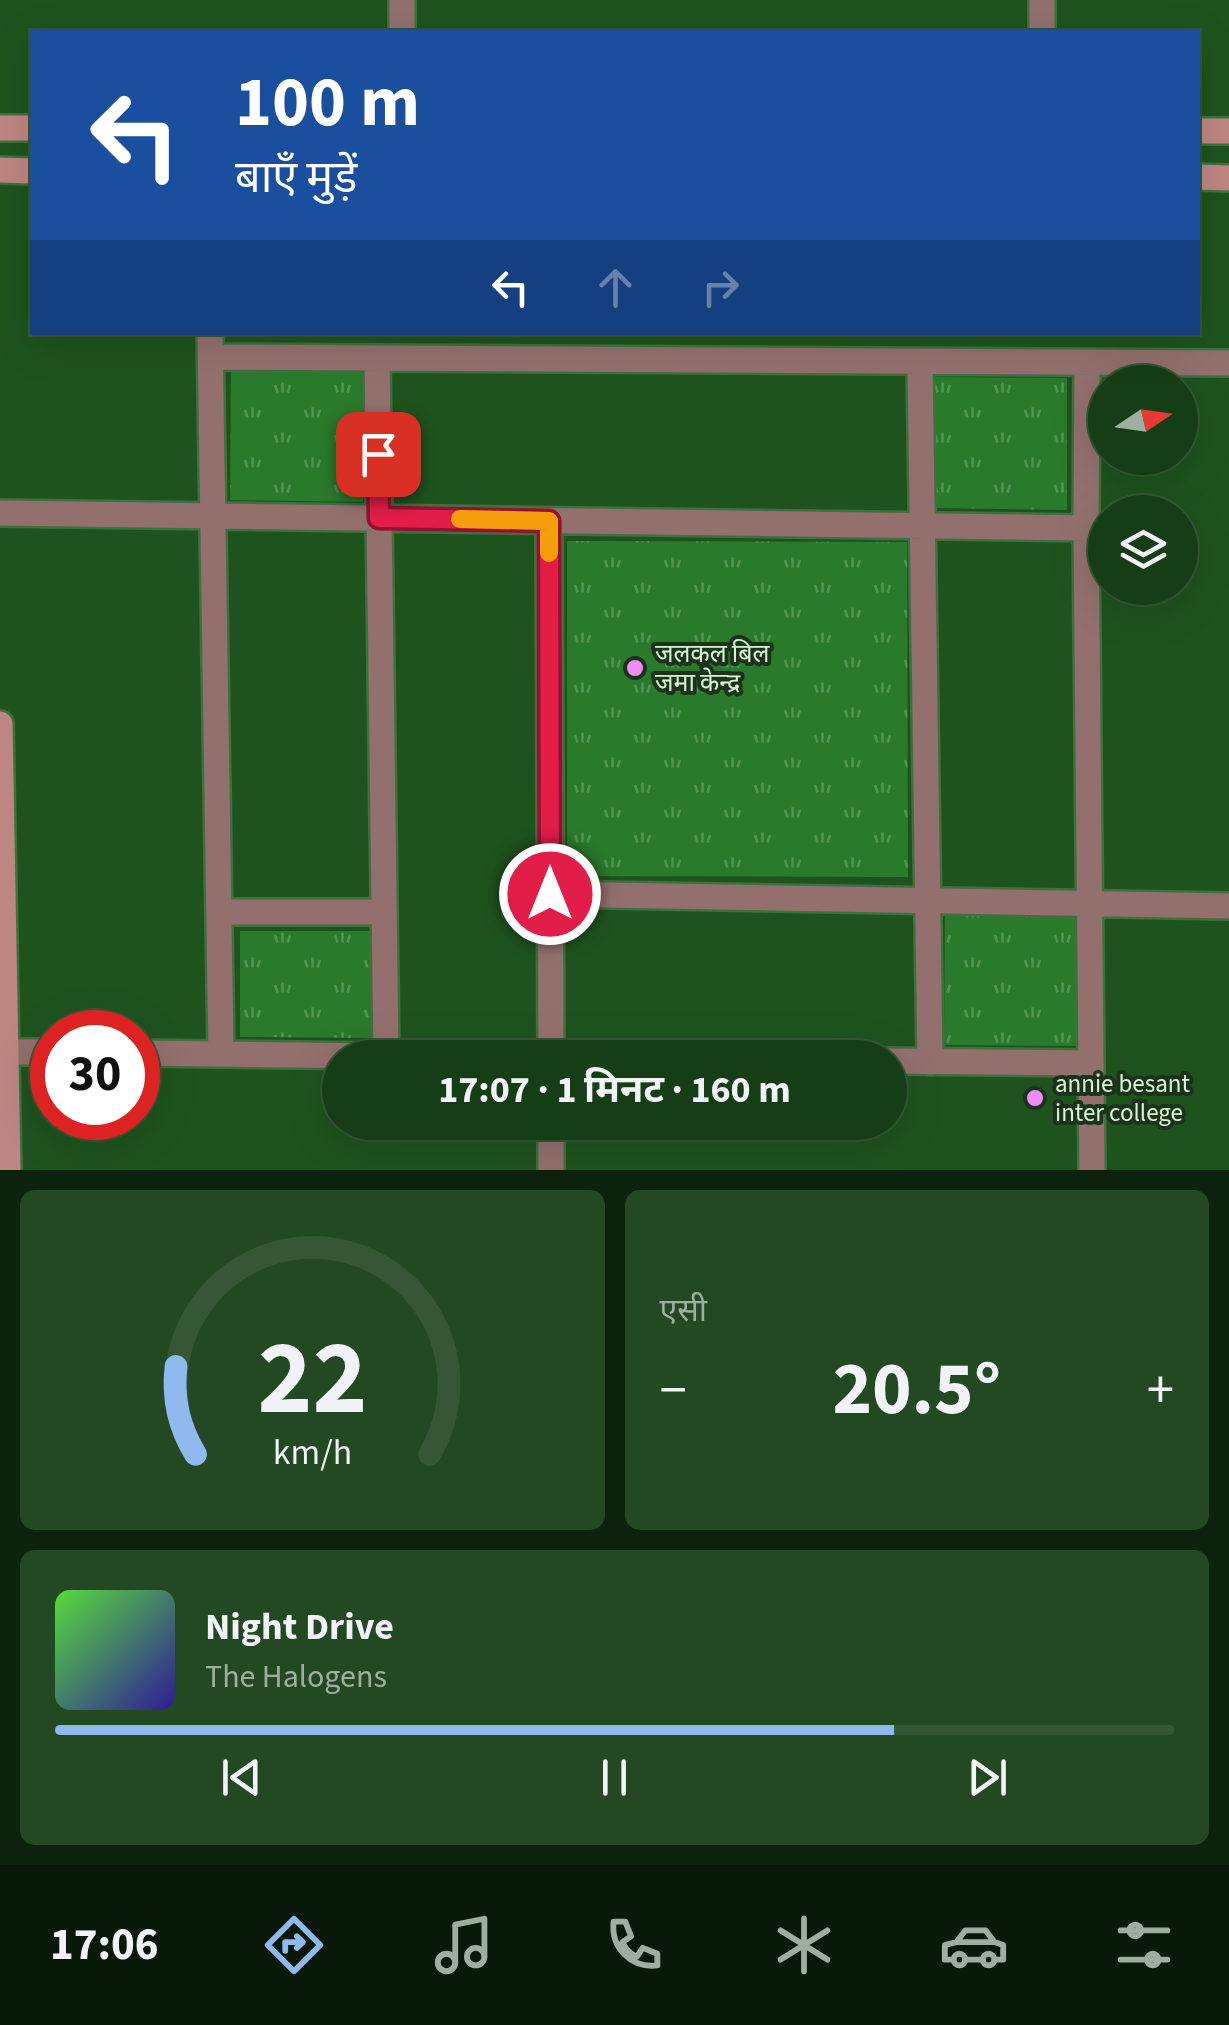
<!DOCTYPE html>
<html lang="hi">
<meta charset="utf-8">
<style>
body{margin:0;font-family:"Source Sans 3","Noto Sans Devanagari",sans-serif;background:#234923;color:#f1f3f6;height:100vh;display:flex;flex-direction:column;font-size:38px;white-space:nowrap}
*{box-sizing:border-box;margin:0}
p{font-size:32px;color:#9eaea1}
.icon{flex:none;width:55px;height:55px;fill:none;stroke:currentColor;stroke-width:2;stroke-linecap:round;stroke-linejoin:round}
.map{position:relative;height:1170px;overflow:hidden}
.details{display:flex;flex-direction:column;gap:20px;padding:20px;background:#0c220c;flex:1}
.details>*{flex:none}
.guide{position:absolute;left:30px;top:30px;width:1170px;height:305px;border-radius:0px;box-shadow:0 10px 40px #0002,0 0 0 2px #355735;background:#1a4fa0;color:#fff;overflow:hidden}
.needle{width:65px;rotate:77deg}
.buttons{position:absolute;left:1088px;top:365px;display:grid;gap:20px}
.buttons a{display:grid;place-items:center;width:110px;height:110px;border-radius:50%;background:#163e16;box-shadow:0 10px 40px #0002,0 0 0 2px #355735;font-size:50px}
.speed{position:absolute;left:30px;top:1010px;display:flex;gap:20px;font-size:50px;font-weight:700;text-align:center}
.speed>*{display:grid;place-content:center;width:130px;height:130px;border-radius:50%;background:#163e16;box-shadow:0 10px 40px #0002,0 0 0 2px #355735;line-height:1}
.speed .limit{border:15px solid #d22;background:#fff;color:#111}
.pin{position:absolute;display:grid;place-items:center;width:85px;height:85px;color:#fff;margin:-42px;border-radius:20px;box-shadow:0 5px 15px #0006}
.me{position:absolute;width:110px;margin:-55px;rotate:0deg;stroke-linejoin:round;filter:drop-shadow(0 0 8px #0008)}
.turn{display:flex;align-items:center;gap:35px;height:210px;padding:0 40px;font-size:45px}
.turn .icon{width:130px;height:130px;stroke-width:2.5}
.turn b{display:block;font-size:70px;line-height:85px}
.lanes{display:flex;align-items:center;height:95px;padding:0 40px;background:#0003;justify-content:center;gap:50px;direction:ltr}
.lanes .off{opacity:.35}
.big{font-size:75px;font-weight:700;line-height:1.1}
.details .tile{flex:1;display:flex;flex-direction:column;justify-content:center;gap:15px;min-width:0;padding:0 35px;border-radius:15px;background:#234923}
.details .dial{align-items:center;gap:0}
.dial svg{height:260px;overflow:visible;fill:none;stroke:#355735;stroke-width:7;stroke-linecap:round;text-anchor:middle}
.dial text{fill:#f1f3f6;stroke:none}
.song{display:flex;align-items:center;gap:30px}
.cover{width:120px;height:120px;border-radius:15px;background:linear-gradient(135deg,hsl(110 70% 55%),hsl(250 70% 35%))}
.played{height:10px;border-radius:5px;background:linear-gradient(90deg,#90b9f0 75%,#355735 75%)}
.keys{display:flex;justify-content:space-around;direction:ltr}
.heat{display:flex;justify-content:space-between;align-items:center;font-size:55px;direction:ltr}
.details .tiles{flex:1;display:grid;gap:20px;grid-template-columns:1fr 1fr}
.tile:last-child{grid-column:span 2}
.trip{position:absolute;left:322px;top:1040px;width:585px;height:100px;border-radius:50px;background:#163e16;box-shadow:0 10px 40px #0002,0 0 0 2px #355735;font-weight:700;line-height:100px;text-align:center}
.tabs{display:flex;height:160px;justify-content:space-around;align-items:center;background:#091909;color:#9eaea1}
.tabs .icon{width:70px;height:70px}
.tabs .current{color:#90b9f0}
.tabs b{font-size:45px;color:#f1f3f6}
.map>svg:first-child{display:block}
.park{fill:url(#park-tufts)}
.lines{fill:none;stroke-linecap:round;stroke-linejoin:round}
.street-casing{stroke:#3f703f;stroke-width:30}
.secondary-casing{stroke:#3f703f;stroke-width:30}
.street{stroke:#93706d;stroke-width:25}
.secondary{stroke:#be8683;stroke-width:25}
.route-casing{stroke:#92132f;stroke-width:25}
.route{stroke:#e11d48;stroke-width:18}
.slow{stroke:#f59e0b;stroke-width:18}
.poi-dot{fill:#ee8cf8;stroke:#1c331b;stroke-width:4}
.labels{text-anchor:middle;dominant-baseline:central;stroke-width:8;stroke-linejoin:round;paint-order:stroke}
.poi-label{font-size:25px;fill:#d6f3d4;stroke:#1c331b;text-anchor:start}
</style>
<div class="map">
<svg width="1229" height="1170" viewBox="0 0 1229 1170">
<defs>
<pattern id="park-tufts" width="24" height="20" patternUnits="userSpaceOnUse" patternTransform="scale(2.5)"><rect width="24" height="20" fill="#2a7a2b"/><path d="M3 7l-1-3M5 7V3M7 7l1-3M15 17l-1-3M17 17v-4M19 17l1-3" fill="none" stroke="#529453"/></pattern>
</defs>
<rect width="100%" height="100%" fill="#1e531e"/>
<path class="park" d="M231,369L364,371L363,502L230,500Z
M934,377L1067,378V510L933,508Z
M567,541L907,542L908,877L567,876Z
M945,914L1079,915L1077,1046L944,1045Z
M240,931H373L372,1038L240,1037Z"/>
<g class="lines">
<defs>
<path id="street" d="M402,0V32
M1042,32V0
M210,332L221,1054
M211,357L1229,363
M377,358L386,1056
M920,362L930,1062
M1087,364L1086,528L1092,1170
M0,513L1086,528
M549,521L551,1058
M550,894L1229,906
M219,912H384
M6,1052H52
M138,1053L554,1058
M890,1061L1091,1063
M551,1122V1170"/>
<path id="secondary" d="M0,128H32
M1198,131H1229
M0,170L32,171
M1198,177L1229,178
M0,724L8,1170"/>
</defs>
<use href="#street" class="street-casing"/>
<use href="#secondary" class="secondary-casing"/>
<use href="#street" class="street"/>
<use href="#secondary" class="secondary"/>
</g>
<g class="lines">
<defs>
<path id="route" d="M378,454L379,518L549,521L550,894"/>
</defs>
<use href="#route" class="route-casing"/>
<use href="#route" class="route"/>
<path class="slow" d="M460,519L549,521V553"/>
</g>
<g class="poi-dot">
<circle cx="635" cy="668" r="10"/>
<circle cx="1035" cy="1098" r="10"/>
</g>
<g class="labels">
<g class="poi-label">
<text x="655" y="654">जलकल बिल<tspan x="655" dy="29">जमा केन्द्र</tspan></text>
<text x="1055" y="1084">annie besant<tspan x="1055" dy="29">inter college</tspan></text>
</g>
</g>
</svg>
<div class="buttons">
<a><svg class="needle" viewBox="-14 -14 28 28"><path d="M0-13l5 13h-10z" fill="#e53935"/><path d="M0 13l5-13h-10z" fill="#9eaea1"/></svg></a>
<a><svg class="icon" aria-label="layers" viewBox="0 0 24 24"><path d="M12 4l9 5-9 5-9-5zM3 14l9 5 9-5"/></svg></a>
</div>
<div class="speed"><div class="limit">30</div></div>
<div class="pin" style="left:378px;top:454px;background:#d93025"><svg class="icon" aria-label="arrive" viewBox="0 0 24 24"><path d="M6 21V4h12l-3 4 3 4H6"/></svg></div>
<svg class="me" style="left:550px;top:894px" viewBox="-20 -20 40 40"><circle r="17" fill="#e11d48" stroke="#fff" stroke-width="3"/><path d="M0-11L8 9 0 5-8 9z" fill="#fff"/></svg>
<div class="trip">17:07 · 1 मिनट · 160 m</div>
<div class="guide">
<div class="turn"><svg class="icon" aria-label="left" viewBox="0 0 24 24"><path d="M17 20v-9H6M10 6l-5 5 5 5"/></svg><div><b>100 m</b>बाएँ मुड़ें</div></div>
<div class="lanes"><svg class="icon" aria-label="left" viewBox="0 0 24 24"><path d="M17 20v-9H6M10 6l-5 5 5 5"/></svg><svg class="icon off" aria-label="ahead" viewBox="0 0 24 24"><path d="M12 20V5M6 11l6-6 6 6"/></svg><svg class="icon off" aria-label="right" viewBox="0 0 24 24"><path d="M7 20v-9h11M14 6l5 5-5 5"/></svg></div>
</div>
</div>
<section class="details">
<div class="tiles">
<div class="tile dial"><svg viewBox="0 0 100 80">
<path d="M14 69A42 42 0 1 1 86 69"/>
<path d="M14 69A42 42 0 0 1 8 42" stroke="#90b9f0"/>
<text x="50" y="56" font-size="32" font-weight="700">22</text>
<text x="50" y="72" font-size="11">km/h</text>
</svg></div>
<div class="tile"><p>एसी</p>
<div class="heat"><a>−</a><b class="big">20.5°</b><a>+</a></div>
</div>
<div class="tile">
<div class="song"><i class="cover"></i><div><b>Night Drive</b><p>The Halogens</p></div></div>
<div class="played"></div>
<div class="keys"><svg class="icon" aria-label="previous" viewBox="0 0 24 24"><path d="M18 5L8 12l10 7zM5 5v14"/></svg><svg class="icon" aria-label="pause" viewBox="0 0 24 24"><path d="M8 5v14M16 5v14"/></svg><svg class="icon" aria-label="next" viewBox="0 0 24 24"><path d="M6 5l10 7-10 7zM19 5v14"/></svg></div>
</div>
</div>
</section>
<nav class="tabs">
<b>17:06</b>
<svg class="icon current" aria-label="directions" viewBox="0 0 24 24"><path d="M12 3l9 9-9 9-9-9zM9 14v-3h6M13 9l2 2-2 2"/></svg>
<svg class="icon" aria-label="music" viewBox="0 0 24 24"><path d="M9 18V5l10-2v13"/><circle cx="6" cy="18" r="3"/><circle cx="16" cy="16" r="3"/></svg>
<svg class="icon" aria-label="phone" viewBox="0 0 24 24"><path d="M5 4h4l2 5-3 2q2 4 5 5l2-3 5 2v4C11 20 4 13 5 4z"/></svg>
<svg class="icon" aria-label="climate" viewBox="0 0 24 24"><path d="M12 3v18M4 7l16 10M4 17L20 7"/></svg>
<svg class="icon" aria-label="car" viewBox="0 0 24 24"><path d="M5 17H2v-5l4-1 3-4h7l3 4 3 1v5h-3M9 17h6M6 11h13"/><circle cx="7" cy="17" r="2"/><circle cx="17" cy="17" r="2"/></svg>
<svg class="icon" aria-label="filters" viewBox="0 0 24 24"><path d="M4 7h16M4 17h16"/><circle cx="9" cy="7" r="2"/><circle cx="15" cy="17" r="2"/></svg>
</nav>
